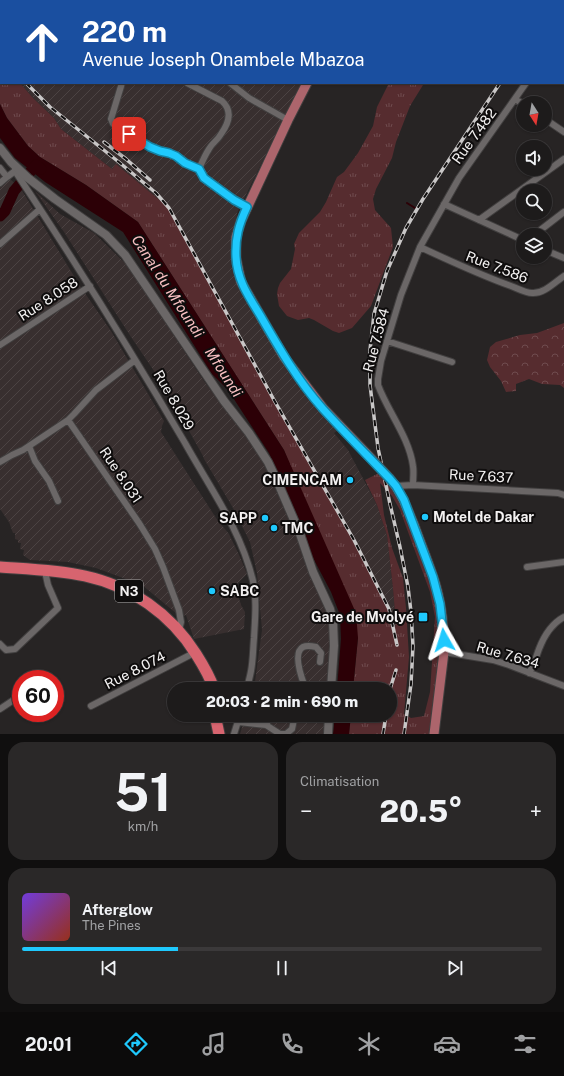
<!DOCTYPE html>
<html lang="fr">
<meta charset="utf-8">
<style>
body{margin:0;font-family:"Public Sans",sans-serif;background:#2a2828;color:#f1f3f6;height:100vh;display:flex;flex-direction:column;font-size:15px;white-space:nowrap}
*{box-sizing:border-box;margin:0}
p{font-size:13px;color:#a0a1a3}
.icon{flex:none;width:22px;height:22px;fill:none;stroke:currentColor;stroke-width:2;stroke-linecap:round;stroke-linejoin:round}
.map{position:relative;height:734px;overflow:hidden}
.details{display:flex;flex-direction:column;gap:8px;padding:8px;background:#100f0f;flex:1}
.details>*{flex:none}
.top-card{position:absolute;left:0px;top:0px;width:564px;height:84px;box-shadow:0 1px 3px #0004,0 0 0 1px #3b393a;background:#1a4fa0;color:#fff;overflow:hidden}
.needle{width:26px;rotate:169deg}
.tools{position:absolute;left:516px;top:96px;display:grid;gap:8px}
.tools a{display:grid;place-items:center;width:36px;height:36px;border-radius:50%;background:#1d1b1b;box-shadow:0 1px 3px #0004,0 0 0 1px #3b393a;font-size:20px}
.speed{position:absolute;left:12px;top:670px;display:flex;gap:8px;font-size:20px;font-weight:700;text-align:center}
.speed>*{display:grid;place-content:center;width:52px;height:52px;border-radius:50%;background:#1d1b1b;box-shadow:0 1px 3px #0004,0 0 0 1px #3b393a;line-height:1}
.speed .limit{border:6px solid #d22;background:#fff;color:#111}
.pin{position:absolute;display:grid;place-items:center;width:34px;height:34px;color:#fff;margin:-17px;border-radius:8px;box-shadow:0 2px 6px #0006}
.me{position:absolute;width:44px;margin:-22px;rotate:354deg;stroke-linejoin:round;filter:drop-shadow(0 0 3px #0008)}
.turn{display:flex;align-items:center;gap:14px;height:84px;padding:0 16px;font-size:18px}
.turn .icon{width:52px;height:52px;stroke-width:2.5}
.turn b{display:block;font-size:28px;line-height:34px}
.big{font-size:30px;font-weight:800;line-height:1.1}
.details .widget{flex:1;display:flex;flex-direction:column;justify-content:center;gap:6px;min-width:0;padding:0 14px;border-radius:16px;background:#2a2828}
.details .dial{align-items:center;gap:0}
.dial b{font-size:52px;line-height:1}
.song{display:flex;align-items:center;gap:12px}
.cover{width:48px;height:48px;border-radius:6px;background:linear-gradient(135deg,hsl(260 70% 55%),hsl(10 70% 35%))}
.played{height:4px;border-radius:2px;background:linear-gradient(90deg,#1fc9fd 30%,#3b393a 30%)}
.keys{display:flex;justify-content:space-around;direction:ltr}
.heat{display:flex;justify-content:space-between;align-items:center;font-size:22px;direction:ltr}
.details .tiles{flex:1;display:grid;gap:8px;grid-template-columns:1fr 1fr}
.widget:last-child{grid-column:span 2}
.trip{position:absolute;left:167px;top:682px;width:230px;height:40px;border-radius:20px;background:#1d1b1b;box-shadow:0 1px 3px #0004,0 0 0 1px #3b393a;font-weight:800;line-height:40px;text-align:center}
.menu{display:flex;height:64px;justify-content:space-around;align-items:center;background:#0c0b0b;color:#a0a1a3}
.menu .icon{width:28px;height:28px}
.menu .on{color:#1fc9fd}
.menu b{font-size:18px;color:#f1f3f6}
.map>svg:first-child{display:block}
.industrial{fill:url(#industrial-furrows)}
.grass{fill:url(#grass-tufts);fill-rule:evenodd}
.forest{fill:url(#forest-crowns)}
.water{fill:#2c0006}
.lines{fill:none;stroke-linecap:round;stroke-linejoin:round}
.stream{stroke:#2c0006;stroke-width:2}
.river{stroke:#2c0006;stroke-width:11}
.street-casing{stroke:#413f3f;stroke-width:8}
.secondary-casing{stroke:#413f3f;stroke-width:10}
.primary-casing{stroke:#413f3f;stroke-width:11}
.highway-casing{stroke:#413f3f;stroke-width:13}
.street{stroke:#6b6767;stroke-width:6}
.secondary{stroke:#6b6767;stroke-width:8}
.primary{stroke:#ac656c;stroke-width:9}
.highway{stroke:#d7646f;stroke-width:11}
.rail-casing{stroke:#c9c7c7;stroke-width:3.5}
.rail{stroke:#0f0d0d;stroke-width:2;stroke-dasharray:6;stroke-linecap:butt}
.primary-bridge-casing{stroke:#413f3f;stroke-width:11;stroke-linecap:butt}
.primary-bridge{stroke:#ac656c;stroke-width:9}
.route-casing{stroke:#1483a4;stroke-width:10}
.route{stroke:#1fc9fd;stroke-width:7}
.poi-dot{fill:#1fc9fd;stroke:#0f0d0d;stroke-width:1.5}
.labels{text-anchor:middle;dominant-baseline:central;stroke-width:4;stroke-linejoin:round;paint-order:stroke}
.shield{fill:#0f0d0d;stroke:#afadad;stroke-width:1}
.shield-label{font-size:13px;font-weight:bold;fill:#f3f1f1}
.street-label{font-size:14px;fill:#f3f1f1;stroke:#0f0d0d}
.poi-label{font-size:14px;font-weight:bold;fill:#f3f1f1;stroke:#0f0d0d;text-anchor:end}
.water-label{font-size:15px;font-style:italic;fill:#f8bfc1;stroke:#0f0d0d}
</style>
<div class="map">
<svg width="564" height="734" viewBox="0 0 564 734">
<defs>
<pattern id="industrial-furrows" width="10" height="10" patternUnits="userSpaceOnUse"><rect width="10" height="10" fill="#382f2f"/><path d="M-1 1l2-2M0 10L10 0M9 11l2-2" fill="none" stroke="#4c4343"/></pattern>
<pattern id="grass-tufts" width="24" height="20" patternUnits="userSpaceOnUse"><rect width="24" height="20" fill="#562c2f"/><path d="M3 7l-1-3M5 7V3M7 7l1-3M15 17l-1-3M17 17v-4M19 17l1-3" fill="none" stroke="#6f4b4e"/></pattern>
<pattern id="forest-crowns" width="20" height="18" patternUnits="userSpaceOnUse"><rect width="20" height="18" fill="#562c2f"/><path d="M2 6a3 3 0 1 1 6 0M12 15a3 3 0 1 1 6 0" fill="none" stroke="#6f4b4e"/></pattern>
</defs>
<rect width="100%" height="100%" fill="#272424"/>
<path class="industrial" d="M0,0H254L253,1H1V50L0,48Z
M20,83H301L237,213L236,226L235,262L231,265L264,325L263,330L271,345L276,346L338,430L334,433L348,450L377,505L387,535L393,589L396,624L394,632L389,609L354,540L274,400L169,208L116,164L112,169L61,129L54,118L33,98Z
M0,170L21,189L80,286L111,331L164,421L162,426L161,432L216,518L229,534L240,557L247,574L234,587L241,604V605L245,612L244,629L194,639L186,615L178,618L177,614L142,585L96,568L68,562L30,560L23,555L24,550L20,549L21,543H18V540L15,539V533H13L9,522L0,509Z
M35,191L60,214L94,233L127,265L204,381L261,457L294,531L323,600L330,622L331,645L327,689H254L262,630L257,573L250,542L233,508L204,459L203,456L188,429L173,399L131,337L64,232Z
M246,715H325L324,734H240Z"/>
<path class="grass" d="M0,48L1,50V83H20L33,98L54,118L61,129L112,169L116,164L169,208L274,400L354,540L389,609L394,631L396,624L393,589L387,535L377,505L365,480L383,471L390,479L429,565L444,640L434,734H349L351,715H390V689H353L358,638L284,450L138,222L86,185L40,157L28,146L7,118L0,104ZM380,483L392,496L400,510L430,592L435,617L430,692L424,716L411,718L404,714L409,657L406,608L403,578L392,548L384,515Z
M389,83H423V85L410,106L396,142L392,158L376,189L373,199L375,210L391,228L393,247L371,306L352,328L339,333L333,331L314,320L309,318L298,320L287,316L279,306L277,294L278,288L280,283L291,269L295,249L294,244L299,233L320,212L326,202L337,177L344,172L358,153L373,126L377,107Z"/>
<path class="forest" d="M564,323V388L560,385L542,384L529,379L516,384V391L506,392L501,381L490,367L487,360L490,347L496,342L520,335L537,333Z"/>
<path class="water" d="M0,104L7,118L28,146L40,157L86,185L138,222L284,450L356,613L358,638L353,689H337L341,639L340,615L331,592L311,554L305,533L269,453L228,390L212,374L123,232L45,182L15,158L0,138Z
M335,715H351L349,734H333Z"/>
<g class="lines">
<path class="stream" d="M433,1L436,0
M407,203L415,208"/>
<path class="river" d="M0,216L5,211L14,191L36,165L41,169"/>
<defs>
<path id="street" d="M171,0V1
M15,1V0
M540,1L541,0
M563,27L564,25
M563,54H564
M122,83L111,119L113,124L150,147L160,151L169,153L176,156L185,163L199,169
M187,83L222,101C233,111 229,123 221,134C218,140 212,143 209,149C205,155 202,162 199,169L204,177L227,194L247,207
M230,83L249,98L288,120
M515,99L523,104
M545,119L564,132
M15,167V171C74,260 131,351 185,443C210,488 241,530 253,581C257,600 255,619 254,638C253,649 253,661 251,671C250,677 248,683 247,689
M0,168L7,177
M0,183L7,177L15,171
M444,204L523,240
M479,220L564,159
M534,235L564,212
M0,244L40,209
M420,247C450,261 480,275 511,286C517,288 525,293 532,293C544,294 555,282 564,276
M545,250L564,258
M387,341L452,362
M0,345L90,286
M135,360L96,390L74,414L68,420L139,523L155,549L163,567L179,610L181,622L179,630
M29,446L35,461L49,481L58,501
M0,462L12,455L23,450L68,420
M413,485C413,478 414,472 413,466C409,437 388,412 378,385V379L381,361L401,295L420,247L459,178L526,83
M396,486L413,485L558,493L564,495
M527,567L564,562
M0,644L6,650L15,649L58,608L48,585L46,576
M444,652L493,660L509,665L564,686
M529,673C534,665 536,657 539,649C544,636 551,624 564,617
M44,679L45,678
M305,689V687C302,679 292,653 303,647C307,645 312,646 316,647L321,653L320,662
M91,706L190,655
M0,709L21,695
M239,722L266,725L280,734H286L292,729L295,715
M266,725L271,715
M234,734L240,715"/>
<path id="secondary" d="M264,0L265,1
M0,148L11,162L28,178L55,199L106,235L125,255L224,401L249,433L268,462L278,483L300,534L313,572L330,609L333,621L334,646L331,689
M328,734L329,715"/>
<path id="primary" d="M348,1L349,0
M307,83L288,120L241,221L236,237V258L241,282L284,357L323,408L366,453
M390,479C402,493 407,509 414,525C420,542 427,559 433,577C441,600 444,627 444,652L434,734"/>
<path id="highway" d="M0,567C28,569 58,570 85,576C131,586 171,614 196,654C203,665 210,677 214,689
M215,715L219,734"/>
</defs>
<use href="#street" class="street-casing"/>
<use href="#secondary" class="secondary-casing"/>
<use href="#primary" class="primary-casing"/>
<use href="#highway" class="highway-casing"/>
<use href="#street" class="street"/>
<use href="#secondary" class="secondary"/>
<use href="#primary" class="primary"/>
<use href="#highway" class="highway"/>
<defs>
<path id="rail" d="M5,1V0
M555,1L556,0
M0,26L1,30
M26,83L50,107L120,163L156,193L169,208L274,400L354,540L389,609L397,645
M104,142L126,159L150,180
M390,689L396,670
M383,734L386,715
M404,734L411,684L413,646L411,612L408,587L400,547L390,504L378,448L370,385V350L374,314L387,271L406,228L423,199L500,83"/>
</defs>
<use href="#rail" class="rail-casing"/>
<use href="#rail" class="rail"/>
<defs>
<path id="primary-bridge" d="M366,453L390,479"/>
</defs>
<use href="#primary-bridge" class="primary-bridge-casing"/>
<use href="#primary-bridge" class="primary-bridge"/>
</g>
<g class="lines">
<defs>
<path id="route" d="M129,134L150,147L160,151L169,153L176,156L185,163L199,169L204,178L234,200L247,207C239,224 235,238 236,257C237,280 249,297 260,315C279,348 298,381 323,409C345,433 368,456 390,479L396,486L404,500L433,577L440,604L444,640"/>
</defs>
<use href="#route" class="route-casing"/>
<use href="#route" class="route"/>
</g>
<g class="poi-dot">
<circle cx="350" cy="480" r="4"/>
<circle cx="425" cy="517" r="4"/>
<circle cx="265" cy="518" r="4"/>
<circle cx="274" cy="528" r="4"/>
<circle cx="212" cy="591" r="4"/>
<rect x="418" y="612" width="10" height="10" rx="2"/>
</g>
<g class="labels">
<rect class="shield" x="115" y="580" width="28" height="22" rx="3"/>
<g class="shield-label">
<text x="129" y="591">N3</text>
</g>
<g class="street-label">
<text transform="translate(474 136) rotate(-54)">Rue 7.482</text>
<text transform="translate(497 267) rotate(21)">Rue 7.586</text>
<text transform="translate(48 299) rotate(-33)">Rue 8.058</text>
<text transform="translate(376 340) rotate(-75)">Rue 7.584</text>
<text transform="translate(174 400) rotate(60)">Rue 8.029</text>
<text transform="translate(121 475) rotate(56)">Rue 8.031</text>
<text transform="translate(481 476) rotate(3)">Rue 7.637</text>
<text transform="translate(508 655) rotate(16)">Rue 7.634</text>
<text transform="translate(135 670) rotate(-27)">Rue 8.074</text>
</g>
<g class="poi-label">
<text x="342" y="480">CIMENCAM</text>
<text x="433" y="517" text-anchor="start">Motel de Dakar</text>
<text x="257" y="518">SAPP</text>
<text x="282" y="528" text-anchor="start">TMC</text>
<text x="220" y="591" text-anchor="start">SABC</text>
<text x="414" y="617">Gare de Mvolyé</text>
</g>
<g class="water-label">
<text transform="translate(168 286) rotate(57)">Canal du Mfoundi</text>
<text transform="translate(224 372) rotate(57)">Mfoundi</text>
</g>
</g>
</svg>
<div class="tools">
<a><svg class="needle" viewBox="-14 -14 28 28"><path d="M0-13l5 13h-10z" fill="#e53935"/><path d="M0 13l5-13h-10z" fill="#a0a1a3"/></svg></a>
<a><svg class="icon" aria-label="sound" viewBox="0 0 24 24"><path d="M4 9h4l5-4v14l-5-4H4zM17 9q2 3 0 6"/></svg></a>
<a><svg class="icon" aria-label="search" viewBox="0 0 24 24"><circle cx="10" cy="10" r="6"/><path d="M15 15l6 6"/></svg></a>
<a><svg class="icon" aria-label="layers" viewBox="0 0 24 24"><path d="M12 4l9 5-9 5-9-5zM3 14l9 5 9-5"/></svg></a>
</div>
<div class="speed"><div class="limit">60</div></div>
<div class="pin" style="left:129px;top:134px;background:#d93025"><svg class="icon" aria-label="arrive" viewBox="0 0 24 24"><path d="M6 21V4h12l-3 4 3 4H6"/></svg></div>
<svg class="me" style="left:444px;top:640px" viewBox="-20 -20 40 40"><path d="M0-17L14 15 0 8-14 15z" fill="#1fc9fd" stroke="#fff" stroke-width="4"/></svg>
<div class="trip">20:03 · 2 min · 690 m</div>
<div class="top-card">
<div class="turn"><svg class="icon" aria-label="ahead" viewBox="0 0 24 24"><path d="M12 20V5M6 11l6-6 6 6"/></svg><div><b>220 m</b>Avenue Joseph Onambele Mbazoa</div></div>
</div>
</div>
<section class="details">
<div class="tiles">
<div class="widget dial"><b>51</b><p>km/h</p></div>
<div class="widget"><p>Climatisation</p>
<div class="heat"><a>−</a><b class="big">20.5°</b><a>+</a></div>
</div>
<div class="widget">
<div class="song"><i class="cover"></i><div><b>Afterglow</b><p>The Pines</p></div></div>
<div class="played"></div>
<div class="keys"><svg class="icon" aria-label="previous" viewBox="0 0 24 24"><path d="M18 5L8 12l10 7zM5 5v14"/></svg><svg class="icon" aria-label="pause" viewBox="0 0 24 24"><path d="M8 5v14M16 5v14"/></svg><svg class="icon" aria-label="next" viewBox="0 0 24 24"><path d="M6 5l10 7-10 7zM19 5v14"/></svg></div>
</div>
</div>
</section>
<nav class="menu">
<b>20:01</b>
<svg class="icon on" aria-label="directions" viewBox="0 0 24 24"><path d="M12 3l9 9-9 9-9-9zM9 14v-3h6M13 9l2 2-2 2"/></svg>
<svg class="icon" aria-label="music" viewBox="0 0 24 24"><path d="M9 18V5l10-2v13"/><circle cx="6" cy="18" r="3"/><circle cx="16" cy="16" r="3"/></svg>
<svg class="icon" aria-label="phone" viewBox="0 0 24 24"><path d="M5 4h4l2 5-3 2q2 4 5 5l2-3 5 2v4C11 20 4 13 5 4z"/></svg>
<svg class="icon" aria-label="climate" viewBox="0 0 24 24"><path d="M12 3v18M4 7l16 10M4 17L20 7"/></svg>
<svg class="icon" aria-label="car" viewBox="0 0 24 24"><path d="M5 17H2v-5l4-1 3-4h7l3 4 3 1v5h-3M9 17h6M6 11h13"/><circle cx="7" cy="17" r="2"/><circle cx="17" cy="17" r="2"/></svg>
<svg class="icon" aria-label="filters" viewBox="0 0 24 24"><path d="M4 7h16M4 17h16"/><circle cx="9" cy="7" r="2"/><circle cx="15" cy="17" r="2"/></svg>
</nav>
